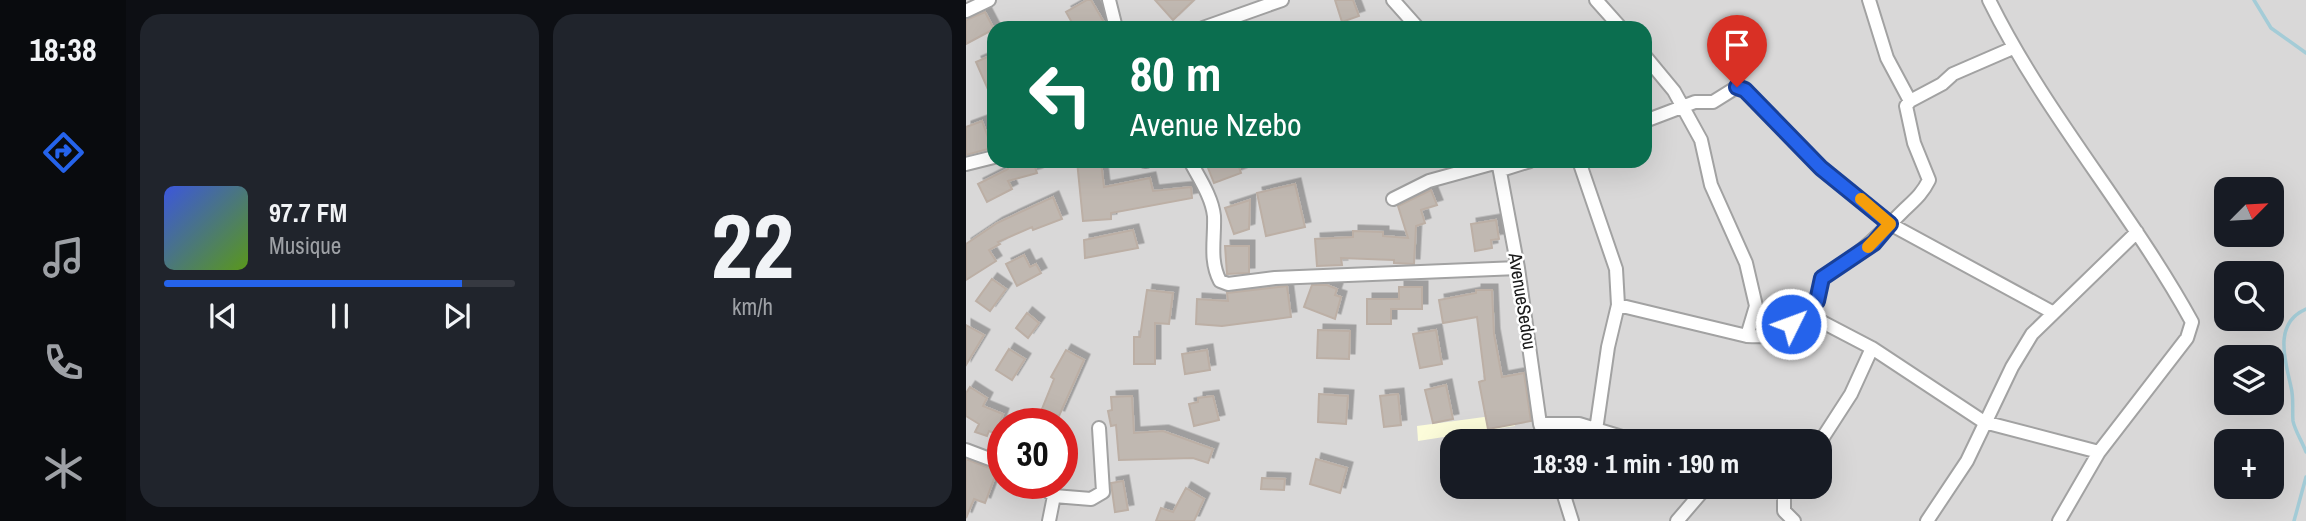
<!DOCTYPE html>
<html lang="fr">
<meta charset="utf-8">
<style>
body{margin:0;font-family:"Archivo Narrow",sans-serif;background:#20242c;color:#f1f3f6;height:100vh;display:flex;flex-direction:column;font-size:26px;white-space:nowrap}
*{box-sizing:border-box;margin:0}
p{font-size:23px;color:#9ea1a6}
.icon{flex:none;width:38px;height:38px;fill:none;stroke:currentColor;stroke-width:2;stroke-linecap:round;stroke-linejoin:round}
.map{position:relative;flex:1;overflow:hidden}
.panel{display:flex;flex-direction:column;gap:14px;padding:14px;background:#0d0f14;width:840px}
.panel>*{flex:none}
.guide{position:absolute;left:21px;top:21px;width:665px;height:147px;border-radius:21px;box-shadow:0 7px 28px #0002;background:#0b6e4f;color:#fff;overflow:hidden}
.needle{width:46px;rotate:66deg}
.fabs{position:absolute;left:1248px;top:177px;display:grid;gap:14px}
.fabs a{display:grid;place-items:center;width:70px;height:70px;border-radius:14px;background:#171b24;box-shadow:0 7px 28px #0002;font-size:35px}
.speed{position:absolute;left:21px;top:408px;display:flex;gap:14px;font-size:35px;font-weight:700;text-align:center}
.speed>*{display:grid;place-content:center;width:91px;height:91px;border-radius:50%;background:#171b24;box-shadow:0 7px 28px #0002;line-height:1}
.speed .limit{border:10px solid #d22;background:#fff;color:#111}
.pin{position:absolute;display:grid;place-items:center;width:60px;height:60px;color:#fff;margin:-72px -30px;border-radius:50% 50% 50% 0;rotate:-45deg;box-shadow:0 0 7px #0007}
.pin .icon{rotate:45deg}
.me{position:absolute;width:77px;margin:-38px;rotate:48deg;stroke-linejoin:round;filter:drop-shadow(0 0 5px #0008)}
.turn{display:flex;align-items:center;gap:24px;height:147px;padding:0 28px;font-size:32px}
.turn .icon{width:91px;height:91px;stroke-width:2.5}
.turn b{display:block;font-size:49px;line-height:60px}
.panel .tile{flex:1;display:flex;flex-direction:column;justify-content:center;gap:10px;min-width:0;padding:0 24px;border-radius:21px;background:#20242c}
.panel .dial{align-items:center;gap:0}
.dial b{font-size:91px;line-height:1}
.song{display:flex;align-items:center;gap:21px}
.cover{width:84px;height:84px;border-radius:10px;background:linear-gradient(135deg,hsl(230 70% 55%),hsl(90 70% 35%))}
.played{height:7px;border-radius:4px;background:linear-gradient(90deg,#2563eb 85%,#363941 85%)}
.keys{display:flex;justify-content:space-around;direction:ltr}
.panel .tiles{flex:1;display:grid;gap:14px;grid-template-columns:repeat(2,1fr)}
.trip{position:absolute;left:474px;top:429px;width:392px;height:70px;border-radius:21px;background:#171b24;box-shadow:0 7px 28px #0002;font-weight:800;line-height:70px;text-align:center}
main{display:flex;flex:1;min-height:0}
.menu{display:flex;flex-direction:column;width:126px;justify-content:space-around;align-items:center;background:#090b0e;color:#9ea1a6}
.menu .icon{width:49px;height:49px}
.menu .current{color:#2563eb}
.menu b{font-size:32px;color:#f1f3f6}
.map>svg:first-child{display:block}
.residential{fill:#d9d8d8;fill-rule:evenodd}
.education{fill:#fcfcda}
.lines{fill:none;stroke-linecap:round;stroke-linejoin:round}
.stream{stroke:#a4ccd7;stroke-width:3.5}
.building{fill:#c0b8b1;stroke:#bcafa5;stroke-width:2;filter:url(#shadow)}
.minor-casing{stroke:#a2a2a2;stroke-width:16}
.minor{stroke:#fff;stroke-width:12}
.route-casing{stroke:#184099;stroke-width:18}
.route{stroke:#2563eb;stroke-width:12}
.slow{stroke:#f59e0b;stroke-width:12}
.labels{text-anchor:middle;dominant-baseline:central;stroke-width:5;stroke-linejoin:round;paint-order:stroke}
.street-label{font-size:19px;fill:#1b1b1b;stroke:#fff}
</style>
<main>
<nav class="menu">
<b>18:38</b>
<svg class="icon current" aria-label="directions" viewBox="0 0 24 24"><path d="M12 3l9 9-9 9-9-9zM9 14v-3h6M13 9l2 2-2 2"/></svg>
<svg class="icon" aria-label="music" viewBox="0 0 24 24"><path d="M9 18V5l10-2v13"/><circle cx="6" cy="18" r="3"/><circle cx="16" cy="16" r="3"/></svg>
<svg class="icon" aria-label="phone" viewBox="0 0 24 24"><path d="M5 4h4l2 5-3 2q2 4 5 5l2-3 5 2v4C11 20 4 13 5 4z"/></svg>
<svg class="icon" aria-label="climate" viewBox="0 0 24 24"><path d="M12 3v18M4 7l16 10M4 17L20 7"/></svg>
</nav>
<section class="panel">
<div class="tiles">
<div class="tile">
<div class="song"><i class="cover"></i><div><b>97.7 FM</b><p>Musique</p></div></div>
<div class="played"></div>
<div class="keys"><svg class="icon" aria-label="previous" viewBox="0 0 24 24"><path d="M18 5L8 12l10 7zM5 5v14"/></svg><svg class="icon" aria-label="pause" viewBox="0 0 24 24"><path d="M8 5v14M16 5v14"/></svg><svg class="icon" aria-label="next" viewBox="0 0 24 24"><path d="M6 5l10 7-10 7zM19 5v14"/></svg></div>
</div>
<div class="tile dial"><b>22</b><p>km/h</p></div>
</div>
</section>
<div class="map">
<svg width="1340" height="521" viewBox="0 0 1340 521">
<defs>
<filter id="shadow"><feDropShadow dx="5.5" dy="-5.5" stdDeviation="0" flood-color="#0004"/></filter>
</defs>
<rect width="100%" height="100%" fill="#ece8e1"/>
<path class="residential" d="M0,0H1340V521H0ZM28,28H679V161H28ZM1260,189H1306V234H1260ZM1260,273H1306V318H1260ZM1260,357H1306V402H1260ZM37,424H96V483H37ZM486,441H854V486H486ZM1260,441H1306V486H1260Z"/>
<path class="education" d="M548,413L549,426L452,441L451,426Z"/>
<g class="lines">
<path class="stream" d="M1288,0L1305,28L1340,53
M1340,309C1307,323 1319,360 1325,387C1328,398 1326,410 1327,421C1329,431 1336,441 1340,452
M1328,521L1340,477"/>
</g>
<path class="building" d="M121,0H125L139,24L131,28H109L100,12Z
M189,0H228L207,20Z
M369,0H387L393,16L376,22Z
M19,12L28,29L0,44V20Z
M28,54V103L10,62Z
M16,121L26,148L0,155V127Z
M40,161H67L71,173L42,181L46,189L21,202L12,184L42,169Z
M111,161H135L138,187L184,178L187,191L225,187L226,198L145,213V219L117,221Z
M247,161H271L275,173L248,183L240,163Z
M329,184L339,227L300,236L291,193Z
M465,190L471,205L455,210L459,223L450,226L448,264L428,263V260L375,258L376,265L351,266L349,239L387,237V231L417,232V236L442,238L432,206Z
M87,197L96,219L67,230L66,227L32,242L34,244L23,250L30,261L0,280V244L31,223Z
M284,200L283,229L268,234L259,208Z
M530,220L533,239L525,240L526,248L509,251L505,224Z
M167,230L172,248L119,258L118,240Z
M259,246H283V273L261,274Z
M58,255L64,267L70,264L75,273L51,286L40,264Z
M26,279L40,289L24,311L10,301Z
M346,285H361L371,289L369,295L375,297L369,319L338,307Z
M321,286L325,317L256,326L230,324L231,299L262,301L261,293Z
M433,287H456V309H425V324H401V299H433Z
M181,290L207,293L203,324L189,323V364H168V337H174Z
M510,290H526L528,334L536,377L558,373L565,421L522,429L513,382L519,380L511,317L477,323L473,300L510,293Z
M61,313L73,323L62,338L50,328Z
M0,325L18,335L0,365Z
M352,330L384,331L383,359L351,358Z
M470,330L476,364L454,368L447,334Z
M43,349L59,359L46,380L30,370Z
M100,350L118,360L93,416L76,409L88,379L85,377Z
M241,350L244,370L219,374L216,354Z
M480,385L487,419L467,423L459,390Z
M4,387L21,398L17,406L37,414L30,434L23,431L21,436L9,432L13,424L0,416V393Z
M353,394L382,396L380,424L352,422Z
M432,394L435,425L418,427L414,396Z
M166,396L168,433L197,431L247,449L242,463L227,458L153,460L150,425L145,426L142,411L146,410L145,397Z
M247,396L253,420L228,426L223,404L232,402V398Z
M0,459L31,471L19,503L8,499L0,518Z
M350,459L381,468L374,493L344,484Z
M296,478L319,479L318,490L295,489Z
M157,481L162,510L149,512L145,483Z
M220,488L238,499L228,521H190L195,508L207,512Z"/>
<g class="lines">
<defs>
<path id="minor" d="M143,0L150,28
M427,0L452,28
M630,0L655,28
M903,0L921,58L944,101
M1023,0C1079,114 1165,211 1226,322L1221,338L1133,452L1093,521
M0,11L23,0
M237,28L316,0
M679,56L708,91L735,140L745,185L780,263L790,306L781,336
M679,121L729,102H747L771,87L779,90L855,168L924,224L1086,312
M179,161H180
M224,161C233,178 246,197 248,216C249,239 243,260 254,281L262,284L309,278L552,268
M532,161L552,268L574,424L580,441
M613,161L650,269L652,305L642,347L630,430
M0,164L28,157
M535,170L564,161
M427,199L463,181L532,162
M652,305L781,336C814,338 815,333 839,313L906,348
M839,313L851,301L856,278C891,256 906,242 935,213C947,201 955,196 963,180L948,143L940,106L944,101L976,84L987,74L1047,48
M574,424H613L669,441
M854,442L885,394L906,348L1018,422L1133,452
M0,450L37,464
M71,483L88,496L83,521
M595,486L606,521
M801,486L818,494L817,489
M818,494V511L828,521
M88,496L125,499L137,492L133,428
M711,521L741,486
M961,521L1001,461L1046,367L1066,334L1171,232"/>
</defs>
<use href="#minor" class="minor-casing"/>
<use href="#minor" class="minor"/>
</g>
<g class="lines">
<defs>
<path id="route" d="M771,87L779,90L855,168L924,224L908,243L856,278L851,301L825,324"/>
</defs>
<use href="#route" class="route-casing"/>
<use href="#route" class="route"/>
<path class="slow" d="M895,199L924,224L902,247"/>
</g>
<g class="labels">
<g class="street-label">
<text transform="translate(557 301) rotate(81)">AvenueSedou</text>
</g>
</g>
</svg>
<div class="fabs">
<a><svg class="needle" viewBox="-14 -14 28 28"><path d="M0-13l5 13h-10z" fill="#e53935"/><path d="M0 13l5-13h-10z" fill="#9ea1a6"/></svg></a>
<a><svg class="icon" aria-label="search" viewBox="0 0 24 24"><circle cx="10" cy="10" r="6"/><path d="M15 15l6 6"/></svg></a>
<a><svg class="icon" aria-label="layers" viewBox="0 0 24 24"><path d="M12 4l9 5-9 5-9-5zM3 14l9 5 9-5"/></svg></a>
<a>+</a>
</div>
<div class="speed"><div class="limit">30</div></div>
<div class="pin" style="left:771px;top:87px;background:#d93025"><svg class="icon" aria-label="arrive" viewBox="0 0 24 24"><path d="M6 21V4h12l-3 4 3 4H6"/></svg></div>
<svg class="me" style="left:825px;top:324px" viewBox="-20 -20 40 40"><circle r="17" fill="#2563eb" stroke="#fff" stroke-width="3"/><path d="M0-11L8 9 0 5-8 9z" fill="#fff"/></svg>
<div class="trip">18:39 · 1 min · 190 m</div>
<div class="guide">
<div class="turn"><svg class="icon" aria-label="left" viewBox="0 0 24 24"><path d="M17 20v-9H6M10 6l-5 5 5 5"/></svg><div><b>80 m</b>Avenue Nzebo</div></div>
</div>
</div>
</main>
